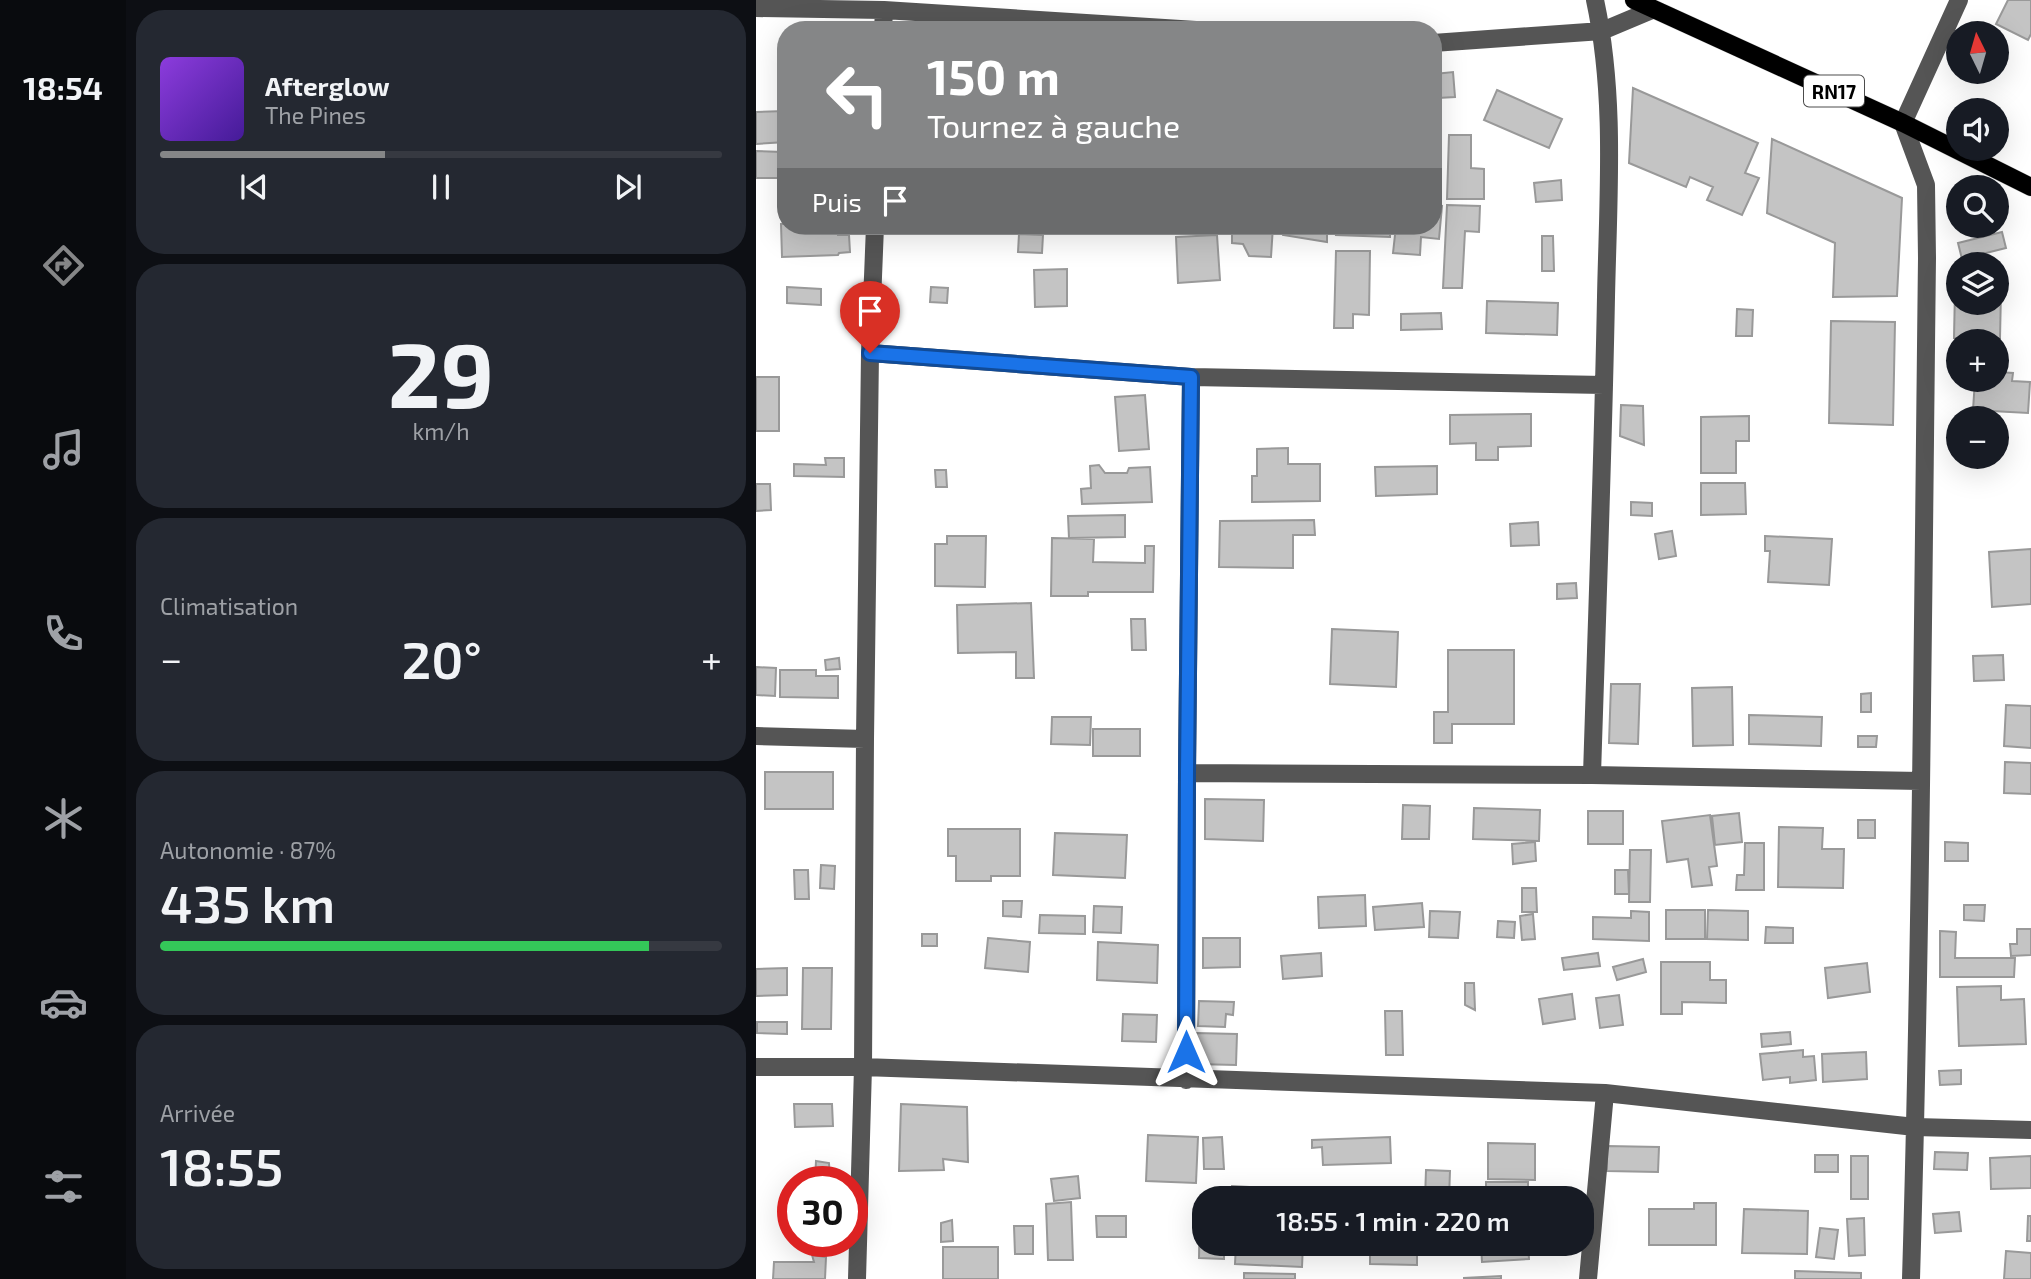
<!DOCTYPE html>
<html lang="fr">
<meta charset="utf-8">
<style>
body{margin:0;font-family:"Exo 2",sans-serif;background:#242831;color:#f1f3f6;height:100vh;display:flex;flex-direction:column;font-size:26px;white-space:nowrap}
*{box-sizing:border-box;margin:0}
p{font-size:23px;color:#9ea1a6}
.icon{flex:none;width:38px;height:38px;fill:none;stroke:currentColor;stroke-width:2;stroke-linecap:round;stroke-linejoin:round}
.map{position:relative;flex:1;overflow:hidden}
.drawer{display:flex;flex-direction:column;gap:10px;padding:10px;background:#0d0f14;width:630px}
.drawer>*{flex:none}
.banner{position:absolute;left:21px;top:21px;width:665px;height:214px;border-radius:28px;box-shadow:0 7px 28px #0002;background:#858687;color:#fff;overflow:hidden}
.needle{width:46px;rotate:355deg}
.fabs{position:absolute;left:1190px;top:21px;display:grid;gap:14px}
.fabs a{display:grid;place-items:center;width:63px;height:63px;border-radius:50%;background:#171b24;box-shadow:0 7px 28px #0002;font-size:35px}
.speed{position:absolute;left:21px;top:1166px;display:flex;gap:14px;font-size:35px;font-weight:700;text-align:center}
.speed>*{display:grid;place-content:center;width:91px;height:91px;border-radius:50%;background:#171b24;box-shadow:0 7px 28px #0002;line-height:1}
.speed .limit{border:10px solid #d22;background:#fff;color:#111}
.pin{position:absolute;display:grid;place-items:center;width:60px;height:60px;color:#fff;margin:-72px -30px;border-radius:50% 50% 50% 0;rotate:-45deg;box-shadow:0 0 7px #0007}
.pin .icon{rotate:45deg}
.me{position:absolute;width:77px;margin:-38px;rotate:0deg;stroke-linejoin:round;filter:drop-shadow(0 0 5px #0008)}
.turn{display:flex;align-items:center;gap:24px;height:147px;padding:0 35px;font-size:32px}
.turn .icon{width:91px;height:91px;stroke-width:2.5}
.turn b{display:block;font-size:49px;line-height:60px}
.then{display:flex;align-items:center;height:66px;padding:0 35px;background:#0003;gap:14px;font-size:26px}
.big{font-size:52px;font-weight:600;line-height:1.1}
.drawer .tile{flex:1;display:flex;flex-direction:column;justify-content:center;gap:10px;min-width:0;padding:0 24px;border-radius:28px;background:#242831}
.drawer .dial{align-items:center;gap:0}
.dial b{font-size:91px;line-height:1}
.song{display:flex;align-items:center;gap:21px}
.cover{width:84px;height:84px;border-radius:10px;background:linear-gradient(135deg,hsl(270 70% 55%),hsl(260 70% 35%))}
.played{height:7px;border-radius:4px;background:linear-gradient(90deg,#858687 40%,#363941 40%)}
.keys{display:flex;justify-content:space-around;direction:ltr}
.heat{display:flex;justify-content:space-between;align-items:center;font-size:38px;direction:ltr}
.charge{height:10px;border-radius:5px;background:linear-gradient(90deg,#34c759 87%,#363941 0)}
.trip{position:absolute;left:436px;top:1186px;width:402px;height:70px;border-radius:28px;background:#171b24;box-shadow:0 7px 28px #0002;font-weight:600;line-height:70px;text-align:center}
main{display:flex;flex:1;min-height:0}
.menu{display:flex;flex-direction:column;width:126px;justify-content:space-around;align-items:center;background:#090b0e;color:#9ea1a6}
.menu .icon{width:49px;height:49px}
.menu .active{color:#858687}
.menu b{font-size:32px;color:#f1f3f6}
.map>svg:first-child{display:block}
.building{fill:#c4c4c4;stroke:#999;stroke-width:2}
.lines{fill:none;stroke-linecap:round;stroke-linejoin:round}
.major-casing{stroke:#dbdbdb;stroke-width:19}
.minor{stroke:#555;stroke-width:18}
.major{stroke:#000;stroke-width:18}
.route-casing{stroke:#114b97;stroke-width:18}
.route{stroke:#1a73e8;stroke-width:12}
.labels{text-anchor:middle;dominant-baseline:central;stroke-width:7;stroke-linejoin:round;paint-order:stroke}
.shield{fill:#fff;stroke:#4c4c4c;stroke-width:2}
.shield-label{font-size:19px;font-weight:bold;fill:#000}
</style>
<main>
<nav class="menu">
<b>18:54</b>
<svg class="icon active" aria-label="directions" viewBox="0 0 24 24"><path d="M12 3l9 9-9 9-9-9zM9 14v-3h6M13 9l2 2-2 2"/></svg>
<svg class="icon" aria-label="music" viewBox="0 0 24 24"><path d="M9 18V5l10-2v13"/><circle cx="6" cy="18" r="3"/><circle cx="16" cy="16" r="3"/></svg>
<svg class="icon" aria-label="phone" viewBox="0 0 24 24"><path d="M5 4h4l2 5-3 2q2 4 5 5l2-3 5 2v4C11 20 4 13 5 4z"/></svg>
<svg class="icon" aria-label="climate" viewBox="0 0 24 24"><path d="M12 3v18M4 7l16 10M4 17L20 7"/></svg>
<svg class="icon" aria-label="car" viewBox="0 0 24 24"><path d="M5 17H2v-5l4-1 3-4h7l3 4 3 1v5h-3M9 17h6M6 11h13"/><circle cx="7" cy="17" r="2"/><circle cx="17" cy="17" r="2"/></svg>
<svg class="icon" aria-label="filters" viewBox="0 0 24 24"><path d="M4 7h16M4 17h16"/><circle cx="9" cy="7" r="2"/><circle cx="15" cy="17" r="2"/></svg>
</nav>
<section class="drawer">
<div class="tile">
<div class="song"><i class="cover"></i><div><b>Afterglow</b><p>The Pines</p></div></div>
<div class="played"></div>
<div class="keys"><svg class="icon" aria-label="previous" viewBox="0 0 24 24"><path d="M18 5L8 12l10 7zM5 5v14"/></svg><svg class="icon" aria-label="pause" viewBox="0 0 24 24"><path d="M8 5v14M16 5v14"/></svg><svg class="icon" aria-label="next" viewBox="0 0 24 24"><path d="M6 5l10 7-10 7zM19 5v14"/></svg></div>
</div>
<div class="tile dial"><b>29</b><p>km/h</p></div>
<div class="tile"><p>Climatisation</p>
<div class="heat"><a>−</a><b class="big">20°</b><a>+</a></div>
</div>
<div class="tile"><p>Autonomie · 87%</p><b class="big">435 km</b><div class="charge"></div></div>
<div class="tile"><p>Arrivée</p><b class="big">18:55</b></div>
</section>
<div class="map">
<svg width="1275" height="1279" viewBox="0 0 1275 1279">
<rect width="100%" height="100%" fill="#fff"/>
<path class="building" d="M1252,0H1275V34L1272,40L1240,24Z
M697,72L699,97L682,98L679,74Z
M877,88L1002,143L989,173L1003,178L986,215L951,200L957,187L934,177L930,187L873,163Z
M741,90L806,119L793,148L728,120Z
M29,111L30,142L0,144V112Z
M677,128H680L677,171Z
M693,135H715V168L728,169V199H691Z
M1016,139L1146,198L1141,296L1077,297L1079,243L1011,213Z
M0,151L26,152L25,178H0Z
M805,180L806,200L780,202L778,183Z
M677,205L686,206L683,239L665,237L664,255L637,253L640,226H677Z
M691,205L724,206L723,232L709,231L706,288H687Z
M25,224H30V226H82V235H93L94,252L83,253L82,255L26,257Z
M304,226H351V233L304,234Z
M476,226H517L515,257L493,256L487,244L476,243Z
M527,226H571V242L527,235Z
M581,226H634V237L580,235Z
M1246,232L1250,248L1206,259L1202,243Z
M263,234L287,235L286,253L262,252Z
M461,235L464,280L422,283L420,237Z
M786,236H797L798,271H786Z
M580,251H614L613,315L597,314V328H578Z
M311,269V306L279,307L278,270Z
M31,287L65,289V305L31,303Z
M175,287L192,288L191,303L174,302Z
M1199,290L1202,291V303H1241V291H1245L1244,338H1198Z
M731,301L802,303L801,335L730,333Z
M981,309L997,310L996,336H980Z
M685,313L686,329L645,330V314Z
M1075,321L1139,322L1137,425L1073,423Z
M1241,372L1257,373L1256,381L1274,382L1272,413L1217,410L1219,380H1241Z
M0,377H23V431H0Z
M389,395L393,449L363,451L359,397Z
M865,405L887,406L888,445L864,436Z
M775,414V446L742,447V460H720V443L694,444V415Z
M993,416V441H980V473H945V417Z
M532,448V464H564V501L496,502V476H501V449Z
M69,458H88V477L38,476V464L70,465Z
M343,465L349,473H371L373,468L394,467L396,502L326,504L325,489L335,488L334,466Z
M681,466V494L620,496L619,467Z
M179,470H190L191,487H180Z
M945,483H989L990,514L945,515Z
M0,484H14L15,510L0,511Z
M875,502L896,503V516L875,515Z
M369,515V537L313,538L312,516Z
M558,520L559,535H537V568L463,567L464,521Z
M782,522L783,545L755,546L754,524Z
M916,531L920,556L903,559L899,534Z
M191,536H230L229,587L179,586V544H191Z
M1009,536L1076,539L1073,585L1012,582L1014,551H1009Z
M296,538L338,539L337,562L389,563V546H398L397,592H332V596H295Z
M1275,549V604L1236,607L1233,552Z
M820,583L821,598L801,599V584Z
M275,603L278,678H260V652L202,653L201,605Z
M375,619H389L390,650H376Z
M576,629L642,632L640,687L574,684Z
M692,650H758V724H696V743H678V712H692Z
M1247,655L1248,680L1218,681L1217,656Z
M83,658L84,669L70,670L69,660Z
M0,667L20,668L19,696L0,695Z
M24,670H60V676H82V698L24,697Z
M855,684H884L882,744L853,743Z
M976,687L977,745L937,746L936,688Z
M1115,693V712H1105V694Z
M1250,705L1275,706V748L1248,746Z
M993,715L1066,717L1065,746L993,744Z
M296,717H335L334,745L295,744Z
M337,729H384V756H337Z
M1102,736H1121L1120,747H1102Z
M1249,762L1275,763V794L1248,793Z
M9,772H77V809H9Z
M449,799L508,800L507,841L449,839Z
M647,805L674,806L673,839H646Z
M718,808L784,810L783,841L717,839Z
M832,811H867V844H832Z
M983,813L986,842L959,845L956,816Z
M954,815L961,866L953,867L956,885L936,887L932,859L911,862L906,821Z
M1102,820H1119V838H1102Z
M1023,827L1067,828L1066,849H1088L1087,888L1022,887Z
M192,829H264V876H235V881H200V856H192Z
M299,833L371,835L369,878L297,875Z
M779,842L780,861L757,864L756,844Z
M1189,842L1212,843V861H1189Z
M989,843H1008V890H980L981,875H988Z
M874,850H895L894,902H873Z
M65,865L79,866L78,889L64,888Z
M38,870H52L53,899H39Z
M859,870H872L873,894H859Z
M766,888H780L781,912H766Z
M609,895L610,926L563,928L562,897Z
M247,901H266L265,917L247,916Z
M666,903L668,927L619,930L617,907Z
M1208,905H1229L1228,921L1208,920Z
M338,906L366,907L365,933L337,932Z
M910,910H949V939H910Z
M952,910L992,911V940L951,939Z
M674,911L704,912L702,938L673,937Z
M875,911L893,912V941L837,939V917L875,918Z
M777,914L779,939L766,940L764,916Z
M284,915L329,916V934L283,933Z
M742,921L759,922L758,938L741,937Z
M1010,927L1037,928V943H1009Z
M1261,929H1275V955L1255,956L1254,944H1261Z
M1184,931L1200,932L1199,958H1259L1258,977H1184Z
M166,934H181V946H166Z
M232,938L274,942L272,972L229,968Z
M447,938H484V967L447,968Z
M342,942L402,945L401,983L341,980Z
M565,953L566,976L527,979L525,956Z
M842,953L844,966L808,970L806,958Z
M887,959L890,972L861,980L857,967Z
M905,962H954V980H970V1003L926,1002V1014H905Z
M1111,963L1114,992L1072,998L1069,968Z
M31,968V995L0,996V969Z
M47,968H76L75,1029H46Z
M709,983H718L719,1010L709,1005Z
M1245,986V1000L1268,999L1270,1044L1203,1046L1201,987Z
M816,994L819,1019L787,1024L783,999Z
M863,995L867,1025L844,1028L840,998Z
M443,1001L478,1002L477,1015L470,1014L469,1027L442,1026Z
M629,1011H646L647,1055H630Z
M367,1014L401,1015L400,1042L366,1041Z
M1,1022H31V1034L1,1033Z
M1034,1032L1035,1044L1006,1047L1005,1034Z
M440,1033L481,1034L480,1065L439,1064Z
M1047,1050V1057L1058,1056L1060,1080L1034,1083V1077L1007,1080L1004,1054Z
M1110,1052L1111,1079L1067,1082L1066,1054Z
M1205,1070V1084L1184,1085L1183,1071Z
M38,1104H76L77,1126L39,1127Z
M145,1104L211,1107L212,1162L187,1159L188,1170L143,1171Z
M392,1135L442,1137L440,1183L390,1181Z
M466,1137L468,1169H448L447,1138Z
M634,1137L635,1163L567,1165L566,1147L556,1148V1140Z
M732,1143L779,1144V1180L732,1179Z
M851,1146L903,1147L902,1172L851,1171Z
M1179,1152L1212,1153L1211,1170L1178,1169Z
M1059,1155H1082V1172H1059Z
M1095,1156H1112V1199H1095Z
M1275,1156V1188L1235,1189L1234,1158Z
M60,1161L73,1163L74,1181H59Z
M670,1170L694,1171L693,1199H669Z
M322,1176L324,1198L298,1201L295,1179Z
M730,1182H772V1199H730Z
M476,1186L550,1190V1199H475Z
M638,1190H656V1199H638Z
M315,1202L317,1260H292L290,1204Z
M938,1203H960V1245H893V1209H938Z
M444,1204H448V1244H468V1259L443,1258Z
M988,1209L1052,1211L1051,1254L986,1253Z
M1203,1212L1205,1231L1179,1233L1177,1214Z
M340,1216H370V1237H341Z
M1272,1216H1275V1241H1271Z
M1108,1218L1109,1255L1093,1256L1091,1219Z
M196,1220L197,1241L185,1242V1223Z
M258,1226H277V1254H259Z
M1064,1228L1082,1230L1078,1259L1060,1257Z
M480,1244H547L546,1267L479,1264Z
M614,1244H661V1265L614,1264Z
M711,1244H722L723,1251L712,1252Z
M725,1244H772L773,1259L726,1262Z
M187,1247H242V1279H187Z
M1250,1251L1275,1253V1279H1248Z
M56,1255L70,1257L69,1279H17L18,1262H58Z
M1039,1271L1105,1273V1279H1039Z
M488,1273L539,1274V1279H488Z
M745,1276V1279H708V1278Z"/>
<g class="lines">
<defs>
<path id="major" d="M878,0L1147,123L1275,187"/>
</defs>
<use href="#major" class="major-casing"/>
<path class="minor" d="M0,8L128,10L440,30
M127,30L128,10
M677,43L846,31L896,10
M114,353L435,377L848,385
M0,736L109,739
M431,773L836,775L1165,781
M836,775C841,615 847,456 850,297C852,198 860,97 839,0
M0,1067H107L849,1093L1159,1127L1275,1130
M430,1080L431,773L435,377
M101,1279L107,1067L109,739L114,353L119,226
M832,1279L849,1093
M1155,1279C1165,939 1167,599 1171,258L1170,185L1147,123L1203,0"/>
<use href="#major" class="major"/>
</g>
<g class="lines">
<defs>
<path id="route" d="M114,353L435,377L431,772L430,1052"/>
</defs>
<use href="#route" class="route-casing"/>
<use href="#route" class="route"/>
</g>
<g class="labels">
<rect class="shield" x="1048" y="75.5" width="60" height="31" rx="5"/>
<g class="shield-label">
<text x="1078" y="91">RN17</text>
</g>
</g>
</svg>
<div class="fabs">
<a><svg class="needle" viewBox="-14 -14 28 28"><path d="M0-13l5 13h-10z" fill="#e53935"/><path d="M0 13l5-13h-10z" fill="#9ea1a6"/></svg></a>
<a><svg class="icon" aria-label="sound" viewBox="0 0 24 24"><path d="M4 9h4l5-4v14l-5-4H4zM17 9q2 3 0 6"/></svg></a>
<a><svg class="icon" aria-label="search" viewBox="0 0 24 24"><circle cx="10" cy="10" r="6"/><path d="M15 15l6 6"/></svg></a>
<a><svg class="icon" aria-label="layers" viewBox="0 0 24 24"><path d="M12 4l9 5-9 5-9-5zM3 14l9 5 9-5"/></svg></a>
<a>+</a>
<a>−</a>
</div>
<div class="speed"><div class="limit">30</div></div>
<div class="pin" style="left:114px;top:353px;background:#d93025"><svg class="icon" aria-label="arrive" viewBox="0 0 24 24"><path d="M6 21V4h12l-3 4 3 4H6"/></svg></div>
<svg class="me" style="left:430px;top:1052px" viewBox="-20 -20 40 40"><path d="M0-17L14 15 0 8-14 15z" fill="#1a73e8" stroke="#fff" stroke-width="4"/></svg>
<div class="trip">18:55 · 1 min · 220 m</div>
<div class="banner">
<div class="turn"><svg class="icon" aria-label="left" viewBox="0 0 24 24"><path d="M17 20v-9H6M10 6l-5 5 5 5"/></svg><div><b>150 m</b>Tournez à gauche</div></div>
<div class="then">Puis<svg class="icon" aria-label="arrive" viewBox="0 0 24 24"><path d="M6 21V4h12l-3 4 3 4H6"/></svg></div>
</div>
</div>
</main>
